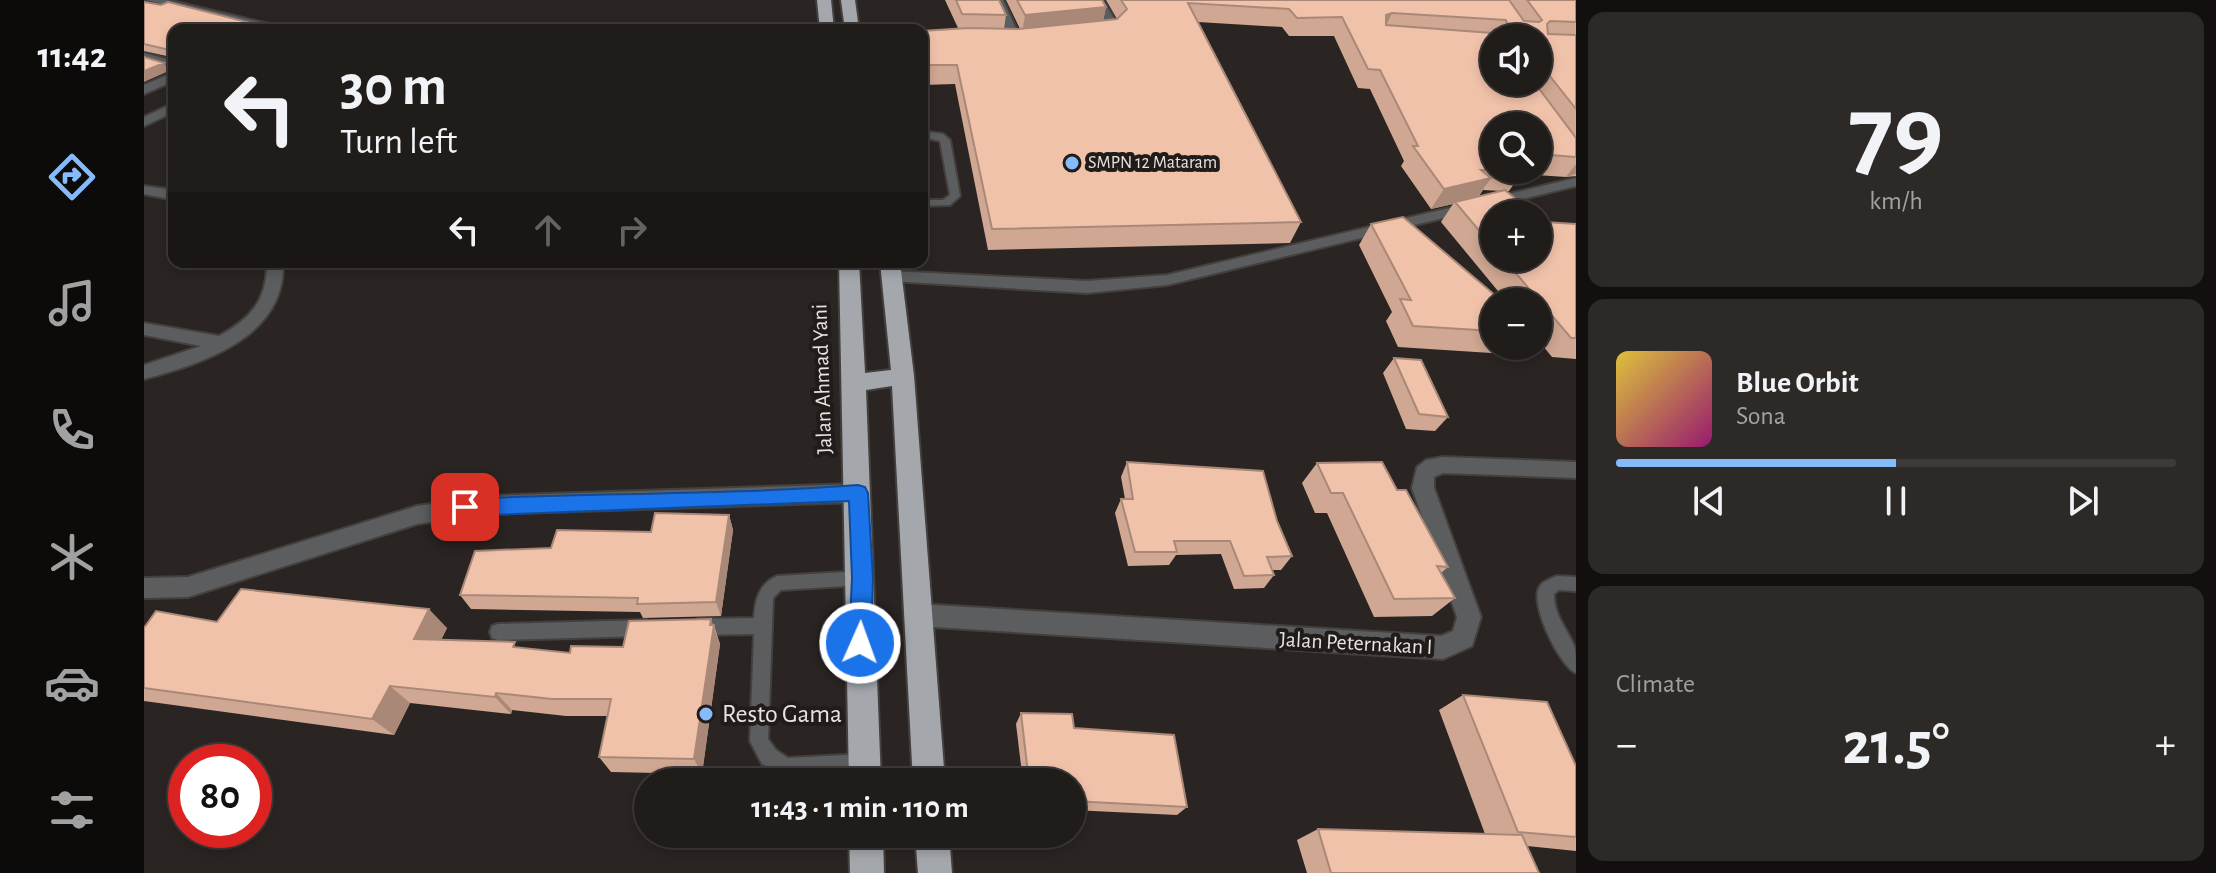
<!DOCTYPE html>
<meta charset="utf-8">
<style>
body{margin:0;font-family:"Alegreya Sans",sans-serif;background:#2d2927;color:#f1f3f6;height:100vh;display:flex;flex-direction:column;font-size:30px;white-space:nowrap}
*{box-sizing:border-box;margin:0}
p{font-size:26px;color:#a2a1a2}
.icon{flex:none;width:44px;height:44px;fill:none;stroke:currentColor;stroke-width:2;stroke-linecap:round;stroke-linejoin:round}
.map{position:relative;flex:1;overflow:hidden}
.side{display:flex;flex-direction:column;gap:12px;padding:12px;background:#120f0e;width:640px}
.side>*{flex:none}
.guide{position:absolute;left:24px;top:24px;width:760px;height:244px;border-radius:16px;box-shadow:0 4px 12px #0003,0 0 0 2px #3d3a39;background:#201c1a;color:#f1f3f6;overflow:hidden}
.buttons{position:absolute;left:1336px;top:24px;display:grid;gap:16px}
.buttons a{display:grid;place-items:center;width:72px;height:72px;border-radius:50%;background:#201c1a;box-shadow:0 4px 12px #0003,0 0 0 2px #3d3a39;font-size:40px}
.speed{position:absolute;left:24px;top:744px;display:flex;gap:16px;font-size:40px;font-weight:700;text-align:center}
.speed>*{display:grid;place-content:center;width:104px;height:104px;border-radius:50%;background:#201c1a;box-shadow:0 4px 12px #0003,0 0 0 2px #3d3a39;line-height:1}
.speed .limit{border:12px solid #d22;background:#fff;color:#111}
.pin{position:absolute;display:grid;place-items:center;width:68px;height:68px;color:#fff;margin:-34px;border-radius:16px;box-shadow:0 4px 12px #0006}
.me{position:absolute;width:88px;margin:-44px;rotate:2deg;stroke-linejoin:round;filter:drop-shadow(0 0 6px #0008)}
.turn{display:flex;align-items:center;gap:28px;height:168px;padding:0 40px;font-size:36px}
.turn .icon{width:104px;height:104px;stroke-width:2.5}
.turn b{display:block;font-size:56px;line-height:68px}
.lanes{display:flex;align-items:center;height:76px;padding:0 40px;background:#0003;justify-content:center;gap:40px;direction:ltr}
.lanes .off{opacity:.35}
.big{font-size:60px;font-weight:600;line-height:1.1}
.side .tile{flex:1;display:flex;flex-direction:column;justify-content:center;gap:12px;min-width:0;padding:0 28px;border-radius:16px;background:#2d2927}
.side .dial{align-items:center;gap:0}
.dial b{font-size:104px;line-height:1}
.song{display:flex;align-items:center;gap:24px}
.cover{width:96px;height:96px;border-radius:12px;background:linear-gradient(135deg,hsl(50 70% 55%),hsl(320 70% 35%))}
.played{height:8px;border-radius:4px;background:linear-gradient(90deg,#85bbfb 50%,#3d3a39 50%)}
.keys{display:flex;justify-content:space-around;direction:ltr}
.heat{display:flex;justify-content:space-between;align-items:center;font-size:44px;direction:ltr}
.trip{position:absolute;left:490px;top:768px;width:452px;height:80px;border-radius:40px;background:#201c1a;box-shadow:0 4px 12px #0003,0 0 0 2px #3d3a39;font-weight:600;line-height:80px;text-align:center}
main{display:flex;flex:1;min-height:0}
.tab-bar{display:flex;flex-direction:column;width:144px;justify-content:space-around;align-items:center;background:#0d0b0a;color:#a2a1a2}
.tab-bar .icon{width:56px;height:56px}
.tab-bar .active{color:#85bbfb}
.tab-bar b{font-size:36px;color:#f1f3f6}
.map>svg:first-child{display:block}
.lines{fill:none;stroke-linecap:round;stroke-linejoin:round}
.lane-casing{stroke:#44403e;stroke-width:4}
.street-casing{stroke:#44403e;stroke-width:4}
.highway-casing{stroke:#44403e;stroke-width:4}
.lane{fill:#5b5d5f;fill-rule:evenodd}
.street{fill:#5b5d5f;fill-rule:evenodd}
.highway{fill:#a4a8ad;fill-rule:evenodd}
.wall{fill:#cfa792;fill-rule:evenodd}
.shaded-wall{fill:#a98877}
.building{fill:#f1c2aa;stroke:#a98877;stroke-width:2;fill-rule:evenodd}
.route{fill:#1a73e8;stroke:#114b97;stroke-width:2}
.poi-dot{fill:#85bbfb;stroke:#211c19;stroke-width:3}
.labels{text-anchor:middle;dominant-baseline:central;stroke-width:8;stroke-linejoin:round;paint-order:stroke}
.far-poi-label{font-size:18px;fill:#e6e3e1;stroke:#211c19;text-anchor:start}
.street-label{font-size:22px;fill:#e6e3e1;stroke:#211c19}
.near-poi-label{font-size:26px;fill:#e6e3e1;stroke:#211c19;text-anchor:start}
</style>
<main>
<nav class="tab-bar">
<b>11:42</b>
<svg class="icon active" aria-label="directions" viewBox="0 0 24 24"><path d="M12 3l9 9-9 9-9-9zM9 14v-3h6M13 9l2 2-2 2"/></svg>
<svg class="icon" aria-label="music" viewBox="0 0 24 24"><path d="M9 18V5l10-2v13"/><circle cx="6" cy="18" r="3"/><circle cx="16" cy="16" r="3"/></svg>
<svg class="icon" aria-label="phone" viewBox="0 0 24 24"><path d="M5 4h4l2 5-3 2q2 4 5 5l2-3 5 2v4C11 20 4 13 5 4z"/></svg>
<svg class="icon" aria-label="climate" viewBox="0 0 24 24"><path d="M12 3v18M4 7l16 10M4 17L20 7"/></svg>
<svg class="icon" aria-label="car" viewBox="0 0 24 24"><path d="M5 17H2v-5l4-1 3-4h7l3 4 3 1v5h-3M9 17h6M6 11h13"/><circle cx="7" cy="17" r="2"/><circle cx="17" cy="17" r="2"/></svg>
<svg class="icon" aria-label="filters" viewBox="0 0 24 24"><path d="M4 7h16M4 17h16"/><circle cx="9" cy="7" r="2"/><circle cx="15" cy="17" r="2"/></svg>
</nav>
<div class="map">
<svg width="1432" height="873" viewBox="0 0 1432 873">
<rect width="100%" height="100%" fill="#2a2523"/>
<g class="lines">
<defs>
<path id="lane" d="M778,131L799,134L806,140L816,196L806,205L778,206V200H799L806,195L796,141L778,137Z
M718,571L724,573L726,578L724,583L718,585L637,590L629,598L624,739L632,750L644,758L720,754L727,756L729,763L727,770L720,772L642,776L618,764L606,741L610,634L554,635L548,632L546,627L548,622L554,619L610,618C611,600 615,584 633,576Z
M1413,576L1432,577V591L1415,590L1410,594C1410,616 1423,628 1431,648C1432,655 1432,665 1432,673C1416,667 1384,602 1396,586C1399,581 1408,578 1413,576Z
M502,620L508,623L510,628L508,633L502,636L354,640L348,638L346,632L348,626L354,624Z"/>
<path id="street" d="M2,0H23L125,24L131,30H119Z
M847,0H859L876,37H888V43L868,44Z
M947,0H959L975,27L972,33L952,37V31L963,27Z
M707,23L731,28L733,30L703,28V24Z
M0,53L30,61V69L0,61Z
M30,72V81L0,94V85Z
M30,103V112L0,126V117Z
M1432,178V186L1023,285L943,293L748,281L740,276L748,271L943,281L1023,275Z
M0,186L30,190V200L0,194Z
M123,262H139C142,337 60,363 0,379V365L57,346L0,335V323L75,336C108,318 123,300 123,262Z
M1299,457L1432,462V478L1299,473L1290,477V488L1337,617L1328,646L1299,659L774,626L766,623L762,615L766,607L774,604L1297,636L1309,631L1313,617L1268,488L1273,467L1282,460Z
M714,484L721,487L725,493L721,499L714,502L343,514L273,524L44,597L0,598V578L44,577L273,506L343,496Z"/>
<path id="highway" d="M673,0H687L690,30H676Z
M697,0H711L715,30H701Z
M695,262H715L721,373L747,370L736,262H756L770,376L801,782H769L748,386L722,390L737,782H705Z
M705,834H739L740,873H706Z
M771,834H805L808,873H774Z"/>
</defs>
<use href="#lane" class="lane-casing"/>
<use href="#street" class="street-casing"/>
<use href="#highway" class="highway-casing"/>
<use href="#lane" class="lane"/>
<use href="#street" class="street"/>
<use href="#highway" class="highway"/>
</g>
<path class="wall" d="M801,0H855L862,15L860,29H876L862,0H958L962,7L959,21L973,19L962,0H1432V176L1422,177L1377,174L1365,191H1362L1350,214V258H1394L1400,222L1432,224V359L1408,357L1394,340V302H1363L1297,222L1309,204L1287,209L1257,166L1260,161L1226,89L1214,88L1190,36H1145L1138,27L1054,22L1157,222L1146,243L844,250L811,84L778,85V31L814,28ZM1394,38V82H1350ZM1394,126V170H1350ZM1339,190L1358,191L1335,196Z
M0,2L107,23L110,30H30L27,57L0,51Z
M1227,224L1350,302V346H1386L1378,355L1254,347L1242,321L1248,312L1215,245Z
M1250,358L1304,417L1291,431L1262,429L1239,373Z
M983,462L1133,521L1148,556L1137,570H1128L1130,575L1120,588L1090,589L1077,554L1032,555L1025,565L984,566L971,513L977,499H981L977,477Z
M1173,463L1253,490L1304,567L1297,573L1311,598L1288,616L1230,617L1183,513H1171L1158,483Z
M585,515L589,530L577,616L499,618L496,612L327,609L316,595L407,548L507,532Z
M73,622L303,628L297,640L426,653L479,647L570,625L576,644L558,774L467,772L455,757L464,716H422L368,710L367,714L266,703L250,735L0,701V628Z
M1319,695L1432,766V851L1383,846L1395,873H1163L1153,840L1174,829L1341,834L1295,710Z
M877,713L930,728L1043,807L1033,815L928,810V782H879L872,724Z"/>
<path class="shaded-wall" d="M962,7L958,25L878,34L881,15Z
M1248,13L1239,32L1242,15Z
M107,23L110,30H95Z
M20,63L25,71L0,82V71Z
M1432,164V174L1422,177Z
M1347,178L1333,198L1311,202L1309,204L1287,209L1300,189Z
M585,515L589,530L577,616L572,602Z
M285,609L303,628L288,657L270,639Z
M567,619L576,644L558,774L550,759Z
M246,686L266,703L250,735L228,719Z
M352,693L368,710L367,714L351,697Z"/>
<path class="building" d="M812,0H855L862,15L818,14Z
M873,0H958L962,7L881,15Z
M977,0H1365L1380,21L1395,22L1398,20L1383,0H1432V22L1406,21L1403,24L1404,34L1432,35V109L1394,61V38H1350V82H1390L1432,138V157L1394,154V126H1350V170H1337L1347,178L1300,189L1269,146H1274L1236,70L1224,69L1198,17L1153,18L1145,9L1044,3L1157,222L848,229L813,65H778V31L824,28L875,29L973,19L983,9ZM1248,13L1362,20L1365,31L1361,34L1242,25V15Z
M0,2L17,5L24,2L107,23L95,30H30V59L28,60L26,50L0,44Z
M0,57L20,63L0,71Z
M1361,190L1390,214H1350V248L1311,202Z
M1259,217L1359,302H1350V331L1269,326L1256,299L1267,300L1227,224Z
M1394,217L1400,222L1432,224V338H1427L1359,258H1394Z
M1250,358L1277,360L1304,417L1275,414Z
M983,462L1119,471L1133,521L1148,556L1123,557L1130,575L1100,576L1086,541H1030L1033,552H991L977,499H989Z
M1238,462L1253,490H1262L1304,567L1293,566L1311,598L1250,599L1199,493H1187L1173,463Z
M511,513L585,515L572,602L493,604L494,598L316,595L331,551L407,548L413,530L507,532Z
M97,589L285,609L270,639L371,642L369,647L426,653L427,646L479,647L485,621L567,619L566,625H570L550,759L455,757L467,699H408L352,693L351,697L246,686L228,719L0,688V628L12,611L73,622Z
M1319,695L1403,702L1432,766V837L1374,832Z
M877,713L928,714L930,728L1030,735L1043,807L928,801V782H885Z
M1174,829L1378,835L1395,873H1187Z"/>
<path class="route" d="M714,485L721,487L724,493L729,578L727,643L724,651L716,654L709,651L705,643L708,578L705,501L321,516L314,513L311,507L314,502L321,499C452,493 584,495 714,485Z"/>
<g class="poi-dot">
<circle cx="928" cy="163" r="8"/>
<circle cx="562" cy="714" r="8"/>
</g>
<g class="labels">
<g class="far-poi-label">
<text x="944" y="163">SMPN 12 Mataram</text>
</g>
<g class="street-label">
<text transform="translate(678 379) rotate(-92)">Jalan Ahmad Yani</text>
<text transform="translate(1212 643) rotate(3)">Jalan Peternakan I</text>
</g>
<g class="near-poi-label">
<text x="578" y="714">Resto Gama</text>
</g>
</g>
</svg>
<div class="buttons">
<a><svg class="icon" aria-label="sound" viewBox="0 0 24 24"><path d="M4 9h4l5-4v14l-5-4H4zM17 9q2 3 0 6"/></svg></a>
<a><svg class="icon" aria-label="search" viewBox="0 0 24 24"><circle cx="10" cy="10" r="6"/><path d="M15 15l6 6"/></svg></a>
<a>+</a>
<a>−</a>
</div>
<div class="speed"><div class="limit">80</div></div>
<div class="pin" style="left:321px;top:507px;background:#d93025"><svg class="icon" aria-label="arrive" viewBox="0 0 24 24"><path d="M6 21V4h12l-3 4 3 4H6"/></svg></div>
<svg class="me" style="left:716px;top:643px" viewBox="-20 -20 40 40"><circle r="17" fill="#1a73e8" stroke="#fff" stroke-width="3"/><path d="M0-11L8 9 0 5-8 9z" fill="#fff"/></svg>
<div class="trip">11:43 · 1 min · 110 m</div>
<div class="guide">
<div class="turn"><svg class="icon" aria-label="left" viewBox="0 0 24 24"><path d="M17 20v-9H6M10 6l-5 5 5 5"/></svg><div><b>30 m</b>Turn left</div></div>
<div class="lanes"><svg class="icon" aria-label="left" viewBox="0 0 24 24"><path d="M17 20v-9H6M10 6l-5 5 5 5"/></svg><svg class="icon off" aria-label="ahead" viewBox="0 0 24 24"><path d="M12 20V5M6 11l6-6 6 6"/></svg><svg class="icon off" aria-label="right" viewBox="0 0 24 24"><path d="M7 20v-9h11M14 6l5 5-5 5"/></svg></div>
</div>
</div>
<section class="side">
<div class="tile dial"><b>79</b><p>km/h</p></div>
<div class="tile">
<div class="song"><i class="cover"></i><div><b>Blue Orbit</b><p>Sona</p></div></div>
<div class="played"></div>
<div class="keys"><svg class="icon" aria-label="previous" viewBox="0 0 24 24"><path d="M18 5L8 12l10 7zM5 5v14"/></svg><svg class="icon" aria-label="pause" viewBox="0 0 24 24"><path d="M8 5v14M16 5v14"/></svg><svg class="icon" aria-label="next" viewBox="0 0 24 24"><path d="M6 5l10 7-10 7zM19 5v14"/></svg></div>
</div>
<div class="tile"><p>Climate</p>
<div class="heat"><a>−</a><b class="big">21.5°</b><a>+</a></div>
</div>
</section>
</main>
